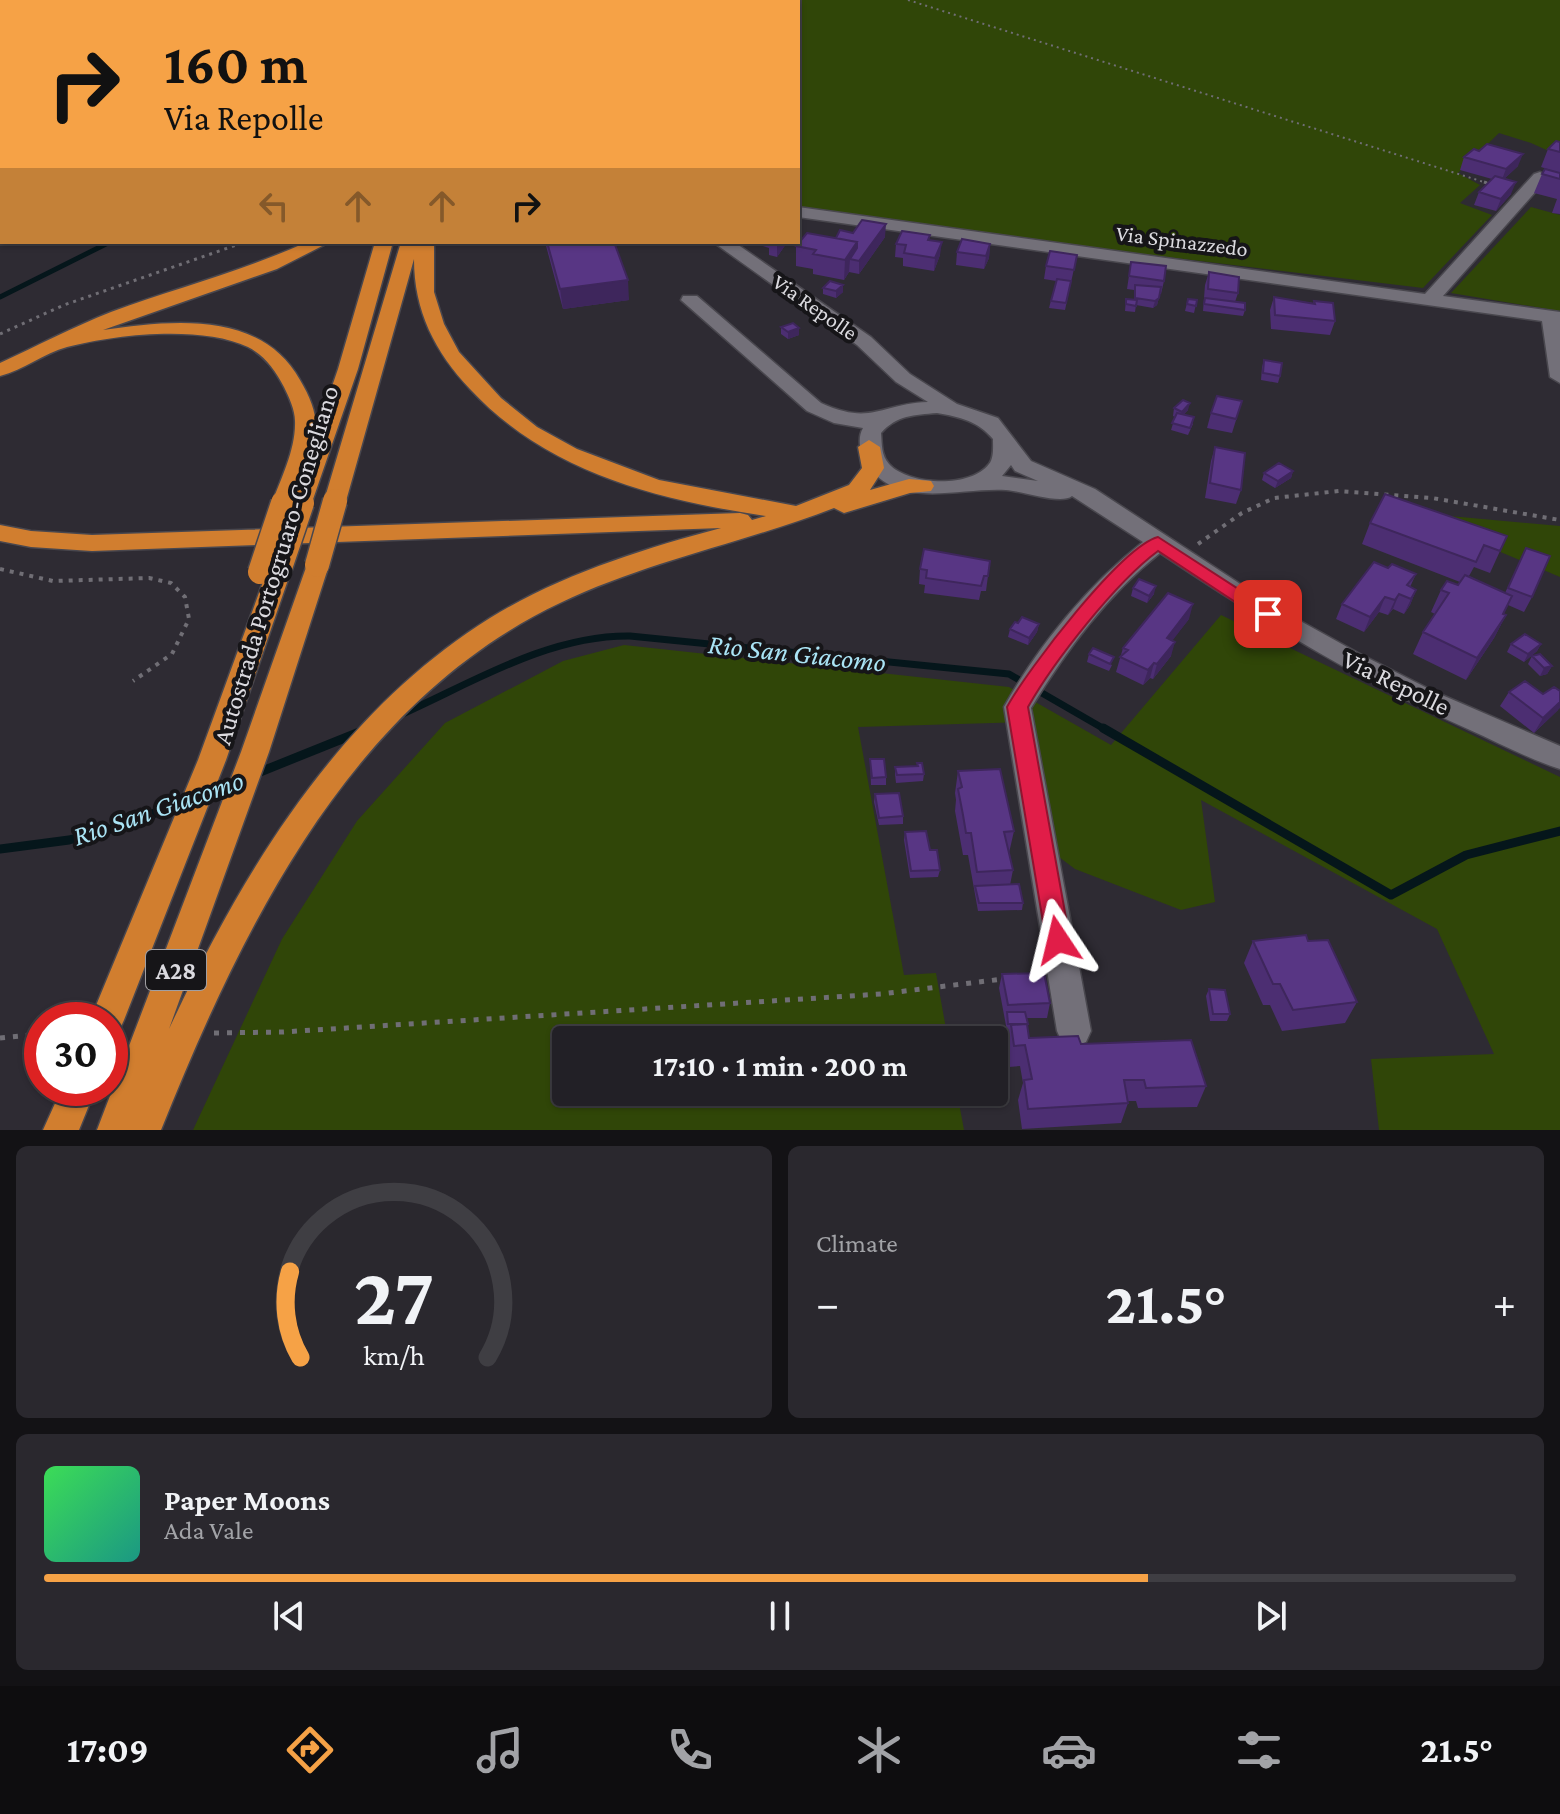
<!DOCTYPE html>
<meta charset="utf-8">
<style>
body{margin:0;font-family:"Crimson Pro",serif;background:#2a282e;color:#f1f3f6;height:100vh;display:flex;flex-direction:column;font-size:30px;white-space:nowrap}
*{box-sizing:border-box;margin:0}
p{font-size:26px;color:#a2a3a7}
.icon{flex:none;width:44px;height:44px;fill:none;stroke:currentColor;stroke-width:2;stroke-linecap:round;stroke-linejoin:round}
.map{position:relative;height:1130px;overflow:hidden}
.panel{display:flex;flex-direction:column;gap:16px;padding:16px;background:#131215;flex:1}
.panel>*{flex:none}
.guide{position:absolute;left:0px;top:0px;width:800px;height:244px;box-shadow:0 2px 6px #0004,0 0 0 2px #3f3e43;background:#f6a246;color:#111;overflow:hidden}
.speed{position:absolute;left:24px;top:1002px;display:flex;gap:16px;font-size:40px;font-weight:700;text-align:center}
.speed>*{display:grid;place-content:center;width:104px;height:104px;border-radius:50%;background:#222026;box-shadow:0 2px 6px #0004,0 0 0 2px #3f3e43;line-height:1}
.speed .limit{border:12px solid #d22;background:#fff;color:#111}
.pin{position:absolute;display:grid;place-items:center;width:68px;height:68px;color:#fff;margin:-34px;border-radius:16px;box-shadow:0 4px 12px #0006}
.me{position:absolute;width:88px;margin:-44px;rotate:350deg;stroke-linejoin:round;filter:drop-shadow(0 0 6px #0008)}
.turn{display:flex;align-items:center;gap:28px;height:168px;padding:0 32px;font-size:36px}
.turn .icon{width:104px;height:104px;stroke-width:2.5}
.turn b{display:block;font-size:56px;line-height:68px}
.lanes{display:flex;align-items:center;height:76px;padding:0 32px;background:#0003;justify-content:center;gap:40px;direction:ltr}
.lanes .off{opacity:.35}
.big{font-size:60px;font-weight:700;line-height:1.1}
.panel .tile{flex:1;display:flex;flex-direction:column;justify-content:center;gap:12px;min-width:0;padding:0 28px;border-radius:12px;background:#2a282e}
.panel .dial{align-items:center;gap:0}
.dial svg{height:208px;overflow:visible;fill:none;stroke:#3f3e43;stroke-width:7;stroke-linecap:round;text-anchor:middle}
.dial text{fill:#f1f3f6;stroke:none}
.song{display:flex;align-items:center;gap:24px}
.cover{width:96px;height:96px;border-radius:12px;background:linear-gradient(135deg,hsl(130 70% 55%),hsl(170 70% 35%))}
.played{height:8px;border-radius:4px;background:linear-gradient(90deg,#f6a246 75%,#3f3e43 75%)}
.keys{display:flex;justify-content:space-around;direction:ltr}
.heat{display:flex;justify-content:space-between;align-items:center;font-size:44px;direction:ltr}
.panel .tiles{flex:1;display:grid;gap:16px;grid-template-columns:1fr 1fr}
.tile:last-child{grid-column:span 2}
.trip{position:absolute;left:552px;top:1026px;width:456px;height:80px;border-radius:8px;background:#222026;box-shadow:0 2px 6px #0004,0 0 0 2px #3f3e43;font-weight:700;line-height:80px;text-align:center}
.menu{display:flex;height:128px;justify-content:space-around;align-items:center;background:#0e0d0f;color:#a2a3a7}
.menu .icon{width:56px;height:56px}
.menu .current{color:#f6a246}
.menu b{font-size:36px;color:#f1f3f6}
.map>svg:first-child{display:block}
.green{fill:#304608}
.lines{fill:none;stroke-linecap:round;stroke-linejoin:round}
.stream-far2{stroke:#05161b;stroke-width:5}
.stream-far1{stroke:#05161b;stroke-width:7}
.stream{stroke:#05161b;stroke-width:9}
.minor-casing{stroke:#49474e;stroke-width:3}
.highway-casing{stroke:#49474e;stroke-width:3}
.path-far3{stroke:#706e75;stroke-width:2;stroke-dasharray:2 4;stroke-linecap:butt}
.path-far2{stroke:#706e75;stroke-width:3;stroke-dasharray:3 5;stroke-linecap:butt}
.path-far1{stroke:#706e75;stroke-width:4;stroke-dasharray:4 6;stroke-linecap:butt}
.path{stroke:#706e75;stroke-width:5;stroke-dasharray:5 8;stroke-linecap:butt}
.minor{fill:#737079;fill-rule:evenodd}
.highway{fill:#d17e2f;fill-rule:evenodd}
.highway-bridge-casing{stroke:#49474e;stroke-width:27;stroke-linecap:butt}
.highway-bridge{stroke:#d17e2f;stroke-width:24}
.wall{fill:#4c2e72}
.shaded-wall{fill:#3e265c}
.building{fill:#583684;stroke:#3e265c;stroke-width:2}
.route{fill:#e11d48;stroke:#92132f;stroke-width:2}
.labels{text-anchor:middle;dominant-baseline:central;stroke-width:8;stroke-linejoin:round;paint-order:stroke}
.far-street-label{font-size:22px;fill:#dbdadf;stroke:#161518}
.shield{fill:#161518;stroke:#a09fa3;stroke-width:2}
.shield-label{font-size:24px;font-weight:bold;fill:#dbdadf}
.street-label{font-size:26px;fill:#dbdadf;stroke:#161518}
.water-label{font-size:28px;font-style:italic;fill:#aae4f5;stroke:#161518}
</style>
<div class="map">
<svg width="1560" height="1130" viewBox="0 0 1560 1130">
<rect width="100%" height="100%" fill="#2e2b33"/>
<path class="green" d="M737,0H1560V156L1531,143L1499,133L1458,173L1480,185L1460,203L1492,215L1423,288L945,230L798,207V2H732Z
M1531,207L1560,215V311L1451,293Z
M1406,512L1560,526V577Z
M1221,615L1560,777V1130H1379L1371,1059L1494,1054L1437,929L1201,800L1215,902L1181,910L1075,869L1051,851L1029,722L858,727L904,975L936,973L948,1040H566V1092H957L964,1130H193L282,939L357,821L445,723L563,661L624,645L1009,687L1111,745Z"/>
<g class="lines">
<path class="stream-far2" d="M0,297L110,242"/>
<path class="stream-far1" d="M400,715C472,683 548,635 630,636L1009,674L1106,730"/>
<path class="stream" d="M1103,728L1391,895L1466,855L1560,831
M255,774L362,731
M207,793L236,782
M0,849L69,840L122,826L188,800"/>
<defs>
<path id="minor" d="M178,0H193L194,2H179Z
M0,123H2V133H0Z
M1540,172L1548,177L1546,180L1443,296L1560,312V383L1550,377L1542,321L798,217V207L1425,294L1534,174Z
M713,242H734L871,337L910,374L957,404L998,418L1031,461L1095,489L1277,608L1358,653L1435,692L1560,746V769C1529,759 1499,743 1470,730C1360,681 1260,620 1160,553C1107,595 1066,651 1031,708L1091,1031L1086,1042L1074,1047L1062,1042L1057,1031L1004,707C1038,646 1088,585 1143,542L1072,496C1061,505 1023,491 1006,490C959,487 897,511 866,463C860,453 857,438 863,428L834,423L807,411L681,300L683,296H697L821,403C872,426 879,404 928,402L896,382L857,345ZM937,413C960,417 978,421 993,439C993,447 994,458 989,464C970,489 908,485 889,464C881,455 882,444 881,433C897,415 914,415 937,413ZM1011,465L1015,471L1038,481L1002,476Z"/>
<path id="highway" d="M307,242H330L277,269L103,330C172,320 261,310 300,380C310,397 317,413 316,433L338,369L375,242H393L358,369L310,508L302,510L292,506L283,510L275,508L272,503C281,478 296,449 295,421C295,410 289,397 284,387C275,370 265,356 248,347C202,325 116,334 67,347C44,353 24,370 0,376V363C37,346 73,327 111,312C176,288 243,271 307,242Z
M401,242H434V292L444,324L459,352L501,398L537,427L577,449L659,480L796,506L849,485L862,468L858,447L869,440L880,447L884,468L870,490L909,479L931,481L934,486L931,491L910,493L844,513L834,508C743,543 648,561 560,603C351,702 243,926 161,1130H97L241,752L309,559H325L329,565L269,752L169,1029C243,871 338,713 490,618C560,575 642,549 721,528L92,551L31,547L0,541V525L31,531L92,535L740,513L748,515L752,520L766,516C658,500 547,472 470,389C435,352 414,311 414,259L346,501L343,506H327L324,501Z
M279,563L288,565L291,571L226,760L124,1020L119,1031L110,1034V1020H90L198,760L267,571L270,565Z
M62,1088H96L79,1130H43Z"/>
</defs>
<use href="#minor" class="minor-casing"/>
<use href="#highway" class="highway-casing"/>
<path class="path-far3" d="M908,0L1490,184"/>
<path class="path-far2" d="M1484,182L1493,185
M0,334L64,305L245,242"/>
<path class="path-far1" d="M1198,544L1242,513L1274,498L1339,491L1432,498L1560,520
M0,569L53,581L149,578L171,583L185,597L189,619L172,654L133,681"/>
<path class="path" d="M214,1033L283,1032L881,994L1003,979
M0,1038L42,1034"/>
<use href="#minor" class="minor"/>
<use href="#highway" class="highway"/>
<defs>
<path id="highway-bridge" d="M317,565L335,501
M279,571L302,503
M260,572L283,503"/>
</defs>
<use href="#highway-bridge" class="highway-bridge-casing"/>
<use href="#highway-bridge" class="highway-bridge"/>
</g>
<path class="wall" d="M297,0H364L365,2H288Z
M1560,142V173L1541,167L1548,149Z
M1464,157L1518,166L1505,178L1511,194L1496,211L1474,205L1479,192L1492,179L1460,170Z
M1560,173V214L1552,213L1557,199L1534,193L1542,174Z
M930,235L929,240L940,255L934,271L903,266V258L895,257L896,244Z
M885,237L859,274L849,272L844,280L813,274V269L796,266V246L836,238Z
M962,239L990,244L989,258L984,269L956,265L957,252Z
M545,242H614L629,300L563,309Z
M751,242H786V244L777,257L769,255V248Z
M1077,255L1065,310L1049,308L1056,281L1044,279L1046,266Z
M1131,262L1164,281L1161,294H1160L1157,305L1153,308L1136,305L1135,312L1125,311L1126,299L1134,300V290L1127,289Z
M1209,272L1238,293L1235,302L1245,310L1243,316L1203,311L1205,285Z
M823,288L843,292L836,298L823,294Z
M1274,297L1313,303L1314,301L1335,321L1330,335L1271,329L1270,310Z
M1188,299L1197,300L1194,313L1185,311Z
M781,327L799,335L788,339L781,334Z
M1264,360L1280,376L1278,383L1261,380L1262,367Z
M1242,401L1232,433L1207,428L1211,413Z
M1174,408L1188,410L1184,414L1193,424L1188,435L1171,430L1175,417L1173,416Z
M1215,447L1241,490L1236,504L1205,498L1211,461Z
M1293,471L1291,478L1275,488L1262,480L1264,473Z
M1385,494L1500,551L1490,573L1474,567L1469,576L1505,593L1526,548L1532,597L1524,612L1508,605L1503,614L1506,615L1494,638L1466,680L1413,654L1423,632L1435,614L1431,612L1441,590L1458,585L1460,582L1362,544L1370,523Z
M990,561L986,591H981L979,600L924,593L925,585L919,584L920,569Z
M1388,568L1416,574L1410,587L1416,590L1410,605L1404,614L1393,609L1388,615L1379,612L1364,632L1336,619L1342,604Z
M1133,588L1154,594L1147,603L1131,596Z
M1189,619L1172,640L1171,656L1153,679L1150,678L1143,685L1116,672L1123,648Z
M1018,623L1039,624L1037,632L1028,645L1008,637L1010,629Z
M1511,644H1541L1537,651L1524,662L1507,652Z
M1089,654L1112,665L1109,671L1087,662Z
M1532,656L1552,666L1547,674L1540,676L1528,664Z
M1509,692L1558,710L1534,733L1500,706Z
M870,759L886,777V785H871Z
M917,763L924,774L923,781L896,783L895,774V767L917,766Z
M958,771L1014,831L1009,853L1013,870L1010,885L1023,903L1022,910L978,911L968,855H963L955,811L956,800L955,793Z
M875,794L903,816V824L879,825L874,802Z
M905,832L930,850L940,870L938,877L910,878L904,840Z
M1253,941H1308L1357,1002L1345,1023L1282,1031L1270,1005H1263L1244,963Z
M1002,974L1050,1003L1047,1018H1027L1029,1038L1081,1044L1206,1086L1197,1107L1138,1108L1136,1101H1128V1103L1121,1123L1022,1129L1018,1100L1023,1083L1020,1066L1009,1067L1006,1046L1009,1031H1007L999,988Z
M1209,989L1230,1014L1227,1021H1210L1206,996Z"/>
<path class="shaded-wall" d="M321,0H364L365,2H322Z
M1523,154L1518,166L1501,182L1506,169Z
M1516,182L1511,194L1496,211L1501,199Z
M801,210L800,223L798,225V212Z
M886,224L885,237L859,274V261Z
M778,242H786V244L777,257V244Z
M857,242V261L850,259L849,272L844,280L845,260Z
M942,242L940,255L934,271L935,258Z
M990,244L989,258L984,269L986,256Z
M628,280L629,300L563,309L560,289Z
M843,285V292L836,298V291Z
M1159,298L1157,305L1153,308L1155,301Z
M799,328V335L788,339V332Z
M1190,403L1188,410L1180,419L1182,412Z
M1293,471L1291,478L1275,488L1278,481Z
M1156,586L1154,594L1147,603L1149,596Z
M1416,590L1410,605L1404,614L1411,599Z
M1399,594L1393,609L1388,615L1395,600Z
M1385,597L1379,612L1364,632L1370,617Z
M1193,604L1189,619L1163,653L1167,638Z
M1506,615L1494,638L1466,680L1477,658Z
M1039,624L1037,632L1028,645L1029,638Z
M1175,642L1171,656L1153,679L1157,664Z
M1541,644L1537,651L1524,662L1528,654Z
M1154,663L1150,678L1143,685L1148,670Z
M1552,666L1547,674L1540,676L1544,668Z
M1560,702V708L1558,710L1534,733L1543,718Z"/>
<path class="building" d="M118,0H136L141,2H111Z
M297,0H304L308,2H288Z
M2,70V80L0,81V71Z
M1556,141L1560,142V152L1548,149Z
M1487,144L1523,154L1506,169L1464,157L1474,149L1479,151Z
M1545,169L1560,173V179L1542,174Z
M1495,176L1516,182L1501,199L1479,192Z
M862,220L886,224L859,261L850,259L857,248V242L836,238L840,230L853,233Z
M902,231L930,235L928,240L942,242L935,258L904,253L906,245L896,244Z
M807,233L857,242L845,260L813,254L816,250L796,246Z
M962,239L990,244L986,256L957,252Z
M547,242H614L628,280L560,289Z
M1050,251L1077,255L1074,270L1046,266Z
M1131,262L1166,266L1164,281L1129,276Z
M1209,272L1239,277L1238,293L1208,289Z
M1057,279L1071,281L1066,303L1051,301Z
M830,281L843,285L836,291L823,288Z
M1135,285L1161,287L1159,298L1155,301L1135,298Z
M1274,297L1315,304L1314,301L1333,303L1335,321L1275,315Z
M1205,298L1245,303V310L1204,304Z
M1126,299L1137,300L1136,306L1126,304Z
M1188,299L1197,300L1196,306L1187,304Z
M793,323L799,328L788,332L781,327Z
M1264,360L1282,363L1280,376L1263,373Z
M1217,396L1242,401L1236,419L1211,413Z
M1183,400L1190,403L1182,412L1174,408Z
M1177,413L1194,417L1190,428L1172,423Z
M1215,447L1245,453L1241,490L1210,483Z
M1279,463L1293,471L1278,481L1264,473Z
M1385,494L1507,536L1500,551L1484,545L1476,562L1370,523Z
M1526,548L1550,556L1532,597L1508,588Z
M924,549L990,561L988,576H984L981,586L926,578L927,570L920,569Z
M1374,562L1388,568L1392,564L1416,574L1407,585L1416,590L1411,599L1399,594L1395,600L1385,597L1370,617L1342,604Z
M1465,575L1512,596L1503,614L1506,615L1477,658L1423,632L1449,593L1441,590L1447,581L1458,585Z
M1139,579L1156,586L1149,596L1133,588Z
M1168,593L1193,604L1167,638L1175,642L1157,664L1154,663L1148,670L1120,657L1128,650L1123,648Z
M1022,617L1039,624L1029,638L1010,629L1015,622L1018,623Z
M1525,634L1541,644L1528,654L1511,644Z
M1093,648L1114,657L1110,664L1089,654Z
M1540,654L1552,666L1544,668L1532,656Z
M1525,681L1543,694L1554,687L1560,691V702L1543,718L1509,692Z
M870,759H884L886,777L872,778Z
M917,763H922L924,774L897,775L895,767L918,766Z
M1000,769L1014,831L1004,832L1013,870L977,872L971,833H966L963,815L958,789L962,787L958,771Z
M899,793L903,816L879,818L875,794Z
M926,831L930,850H937L940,870L911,871L905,832Z
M1019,884L1023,903H979L975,886Z
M1306,935L1308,941L1328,940L1357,1002L1293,1010L1280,984H1273L1253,941Z
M1044,973L1050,1003L1008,1005L1002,974Z
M1209,989L1225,990L1230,1014H1213Z
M1007,1012H1025L1028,1024H1008Z
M1027,1024L1029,1038L1078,1036L1081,1044L1191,1040L1206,1086L1146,1088L1144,1080H1124L1128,1103L1028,1109L1024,1080L1032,1079L1025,1045L1014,1046L1011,1025Z"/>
<path class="route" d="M1158,537L1277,614L1268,621L1261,619L1158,551C1116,582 1054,661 1028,707L1070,940L1066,948L1058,951L1049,948L1046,940L1007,707C1027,670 1121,547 1158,537Z"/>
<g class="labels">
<g class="far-street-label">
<text transform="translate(1182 241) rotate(7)">Via Spinazzedo</text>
<text transform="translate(815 307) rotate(35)">Via Repolle</text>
</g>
<rect class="shield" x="146" y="950" width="60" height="40" rx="6"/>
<g class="shield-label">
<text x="176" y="970">A28</text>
</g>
<g class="street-label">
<text transform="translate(276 565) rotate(-73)">Autostrada Portogruaro-Conegliano</text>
<text transform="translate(1396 683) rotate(26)">Via Repolle</text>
</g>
<g class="water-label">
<text transform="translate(797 653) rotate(6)">Rio San Giacomo</text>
<text transform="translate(158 808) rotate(-19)">Rio San Giacomo</text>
</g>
</g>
</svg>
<div class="speed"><div class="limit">30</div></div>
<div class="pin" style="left:1268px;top:614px;background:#d93025"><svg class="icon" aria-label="arrive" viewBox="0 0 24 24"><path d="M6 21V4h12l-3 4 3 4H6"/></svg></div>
<svg class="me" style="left:1058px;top:940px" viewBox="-20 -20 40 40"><path d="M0-17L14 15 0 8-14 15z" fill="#e11d48" stroke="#fff" stroke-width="4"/></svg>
<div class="trip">17:10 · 1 min · 200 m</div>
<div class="guide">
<div class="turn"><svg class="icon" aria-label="right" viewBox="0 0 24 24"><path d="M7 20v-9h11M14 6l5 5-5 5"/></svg><div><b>160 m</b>Via Repolle</div></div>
<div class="lanes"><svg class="icon off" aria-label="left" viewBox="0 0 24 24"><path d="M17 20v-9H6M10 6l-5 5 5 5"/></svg><svg class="icon off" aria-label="ahead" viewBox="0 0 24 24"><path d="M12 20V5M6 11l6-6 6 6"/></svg><svg class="icon off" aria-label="ahead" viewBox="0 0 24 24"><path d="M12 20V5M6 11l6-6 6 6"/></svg><svg class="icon" aria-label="right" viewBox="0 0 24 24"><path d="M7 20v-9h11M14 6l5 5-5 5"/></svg></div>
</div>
</div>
<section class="panel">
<div class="tiles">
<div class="tile dial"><svg viewBox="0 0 100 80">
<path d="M14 69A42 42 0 1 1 86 69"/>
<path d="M14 69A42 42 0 0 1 10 36" stroke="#f6a246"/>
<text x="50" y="56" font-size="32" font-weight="700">27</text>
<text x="50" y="72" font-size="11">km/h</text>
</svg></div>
<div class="tile"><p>Climate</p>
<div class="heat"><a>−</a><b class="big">21.5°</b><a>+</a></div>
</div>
<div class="tile">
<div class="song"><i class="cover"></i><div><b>Paper Moons</b><p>Ada Vale</p></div></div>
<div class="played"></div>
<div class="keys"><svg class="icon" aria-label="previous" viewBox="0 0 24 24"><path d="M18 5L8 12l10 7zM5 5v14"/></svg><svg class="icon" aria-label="pause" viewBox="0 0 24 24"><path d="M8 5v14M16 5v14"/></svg><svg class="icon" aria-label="next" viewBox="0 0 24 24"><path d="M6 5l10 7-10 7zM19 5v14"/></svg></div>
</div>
</div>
</section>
<nav class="menu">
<b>17:09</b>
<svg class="icon current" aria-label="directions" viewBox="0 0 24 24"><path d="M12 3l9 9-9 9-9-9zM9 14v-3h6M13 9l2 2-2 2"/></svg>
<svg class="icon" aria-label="music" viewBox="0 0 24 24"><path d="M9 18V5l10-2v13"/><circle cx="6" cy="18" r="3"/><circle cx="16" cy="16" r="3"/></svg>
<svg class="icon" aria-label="phone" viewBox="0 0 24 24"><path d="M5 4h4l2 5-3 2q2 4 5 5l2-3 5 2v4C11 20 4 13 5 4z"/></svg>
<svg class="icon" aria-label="climate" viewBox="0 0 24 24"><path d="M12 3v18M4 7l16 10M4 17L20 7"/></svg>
<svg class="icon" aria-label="car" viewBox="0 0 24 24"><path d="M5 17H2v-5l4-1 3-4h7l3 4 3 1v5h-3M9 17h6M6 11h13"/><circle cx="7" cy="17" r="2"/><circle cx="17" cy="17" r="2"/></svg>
<svg class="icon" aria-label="filters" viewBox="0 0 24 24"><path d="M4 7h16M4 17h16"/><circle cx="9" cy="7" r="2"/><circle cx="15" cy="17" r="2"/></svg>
<b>21.5°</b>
</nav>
